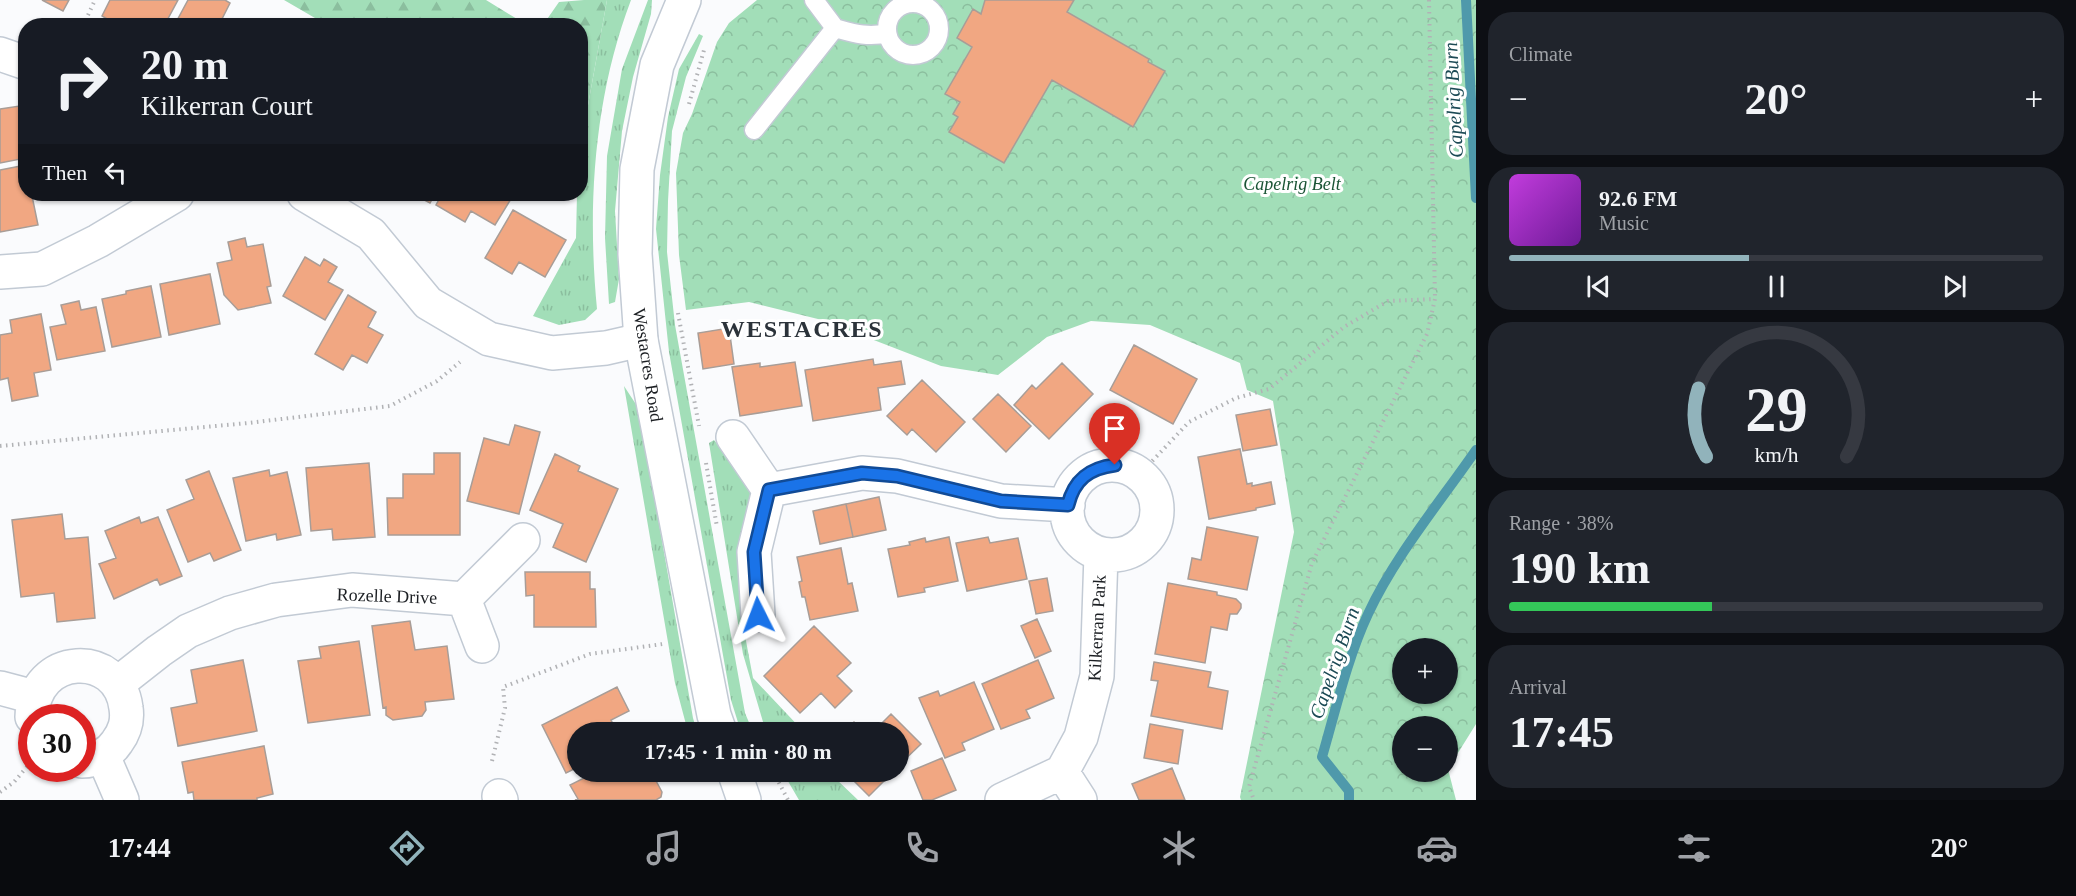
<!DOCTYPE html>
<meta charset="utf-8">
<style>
body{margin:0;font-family:Georgia,serif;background:#20242c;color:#f1f3f6;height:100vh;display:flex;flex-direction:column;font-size:22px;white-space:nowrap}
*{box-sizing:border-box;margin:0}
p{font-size:20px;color:#9ea1a6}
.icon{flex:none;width:33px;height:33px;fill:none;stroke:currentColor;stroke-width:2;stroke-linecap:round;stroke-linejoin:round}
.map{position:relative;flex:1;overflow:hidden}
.drawer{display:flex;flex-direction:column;gap:12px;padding:12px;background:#0d0f14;width:600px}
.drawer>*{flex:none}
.top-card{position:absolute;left:18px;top:18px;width:570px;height:183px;border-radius:24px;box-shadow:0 2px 4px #0004;background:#171b24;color:#f1f3f6;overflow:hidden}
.buttons{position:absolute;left:1392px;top:638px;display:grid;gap:12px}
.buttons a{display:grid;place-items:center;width:66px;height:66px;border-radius:50%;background:#171b24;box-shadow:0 2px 4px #0004;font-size:30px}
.speed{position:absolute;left:18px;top:704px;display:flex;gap:12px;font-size:30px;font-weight:700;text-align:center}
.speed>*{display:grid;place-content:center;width:78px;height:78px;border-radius:50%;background:#171b24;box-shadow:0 2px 4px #0004;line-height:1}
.speed .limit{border:9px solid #d22;background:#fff;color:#111}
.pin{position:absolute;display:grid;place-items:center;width:51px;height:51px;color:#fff;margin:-62px -26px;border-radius:50% 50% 50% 0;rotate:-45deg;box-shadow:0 0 6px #0007}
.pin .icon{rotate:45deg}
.me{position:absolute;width:66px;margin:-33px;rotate:357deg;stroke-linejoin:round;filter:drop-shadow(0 0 4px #0008)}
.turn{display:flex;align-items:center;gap:21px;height:126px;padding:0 24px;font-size:27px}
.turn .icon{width:78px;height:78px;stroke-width:2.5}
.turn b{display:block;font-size:42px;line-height:51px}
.then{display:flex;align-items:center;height:57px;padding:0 24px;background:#0003;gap:12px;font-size:22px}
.big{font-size:45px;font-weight:700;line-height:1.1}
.drawer .widget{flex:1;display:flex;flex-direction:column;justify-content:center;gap:9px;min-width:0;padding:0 21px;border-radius:24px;background:#20242c}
.drawer .dial{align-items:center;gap:0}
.dial svg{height:156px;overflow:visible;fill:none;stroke:#363941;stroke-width:7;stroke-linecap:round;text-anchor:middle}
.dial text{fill:#f1f3f6;stroke:none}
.song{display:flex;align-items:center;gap:18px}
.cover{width:72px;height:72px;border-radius:9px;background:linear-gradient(135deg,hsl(290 70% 55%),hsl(280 70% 35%))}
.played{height:6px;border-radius:3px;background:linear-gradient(90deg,#91b3bb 45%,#363941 45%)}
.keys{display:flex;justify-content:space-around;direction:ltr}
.heat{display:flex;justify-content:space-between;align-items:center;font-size:33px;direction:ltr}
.charge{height:9px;border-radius:4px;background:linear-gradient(90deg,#34c759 38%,#363941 0)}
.trip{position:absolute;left:567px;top:722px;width:342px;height:60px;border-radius:30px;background:#171b24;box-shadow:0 2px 4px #0004;font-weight:700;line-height:60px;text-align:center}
.menu{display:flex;height:96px;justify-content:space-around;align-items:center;background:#090b0e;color:#9ea1a6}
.menu .icon{width:42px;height:42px}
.menu .selected{color:#91b3bb}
.menu b{font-size:27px;color:#f1f3f6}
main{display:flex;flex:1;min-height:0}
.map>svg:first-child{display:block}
.grass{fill:url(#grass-tufts)}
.forest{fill:url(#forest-firs)}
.park{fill:url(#park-crowns);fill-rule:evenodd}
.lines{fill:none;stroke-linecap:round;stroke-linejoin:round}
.stream{stroke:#4f99ab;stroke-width:10}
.building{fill:#f1a782;stroke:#a89d97;stroke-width:1.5}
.service-casing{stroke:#c2cad4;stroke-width:21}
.minor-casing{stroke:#c2cad4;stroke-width:36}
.tertiary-casing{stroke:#c2cad4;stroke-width:36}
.path{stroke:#b1b2b5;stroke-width:4;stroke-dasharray:1.5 4.5;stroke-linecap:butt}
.service{stroke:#fff;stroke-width:18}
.minor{stroke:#fff;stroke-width:33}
.tertiary{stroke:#fff;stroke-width:33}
.route-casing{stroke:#114b97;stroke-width:15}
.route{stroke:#1a73e8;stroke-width:10}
.labels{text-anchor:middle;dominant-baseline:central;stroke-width:6;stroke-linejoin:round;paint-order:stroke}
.park-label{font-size:18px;font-style:italic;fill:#1a5435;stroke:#fff}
.street-label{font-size:18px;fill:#1c1f23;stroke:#fff}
.water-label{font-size:20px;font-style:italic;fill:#1c4a55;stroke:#fff}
.district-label{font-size:24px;font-weight:bold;letter-spacing:1.5px;fill:#2c333a;stroke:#fff}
</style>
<main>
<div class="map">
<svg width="1476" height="800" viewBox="0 0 1476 800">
<defs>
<pattern id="grass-tufts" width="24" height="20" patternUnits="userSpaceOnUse" patternTransform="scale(1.5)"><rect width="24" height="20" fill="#a2deb8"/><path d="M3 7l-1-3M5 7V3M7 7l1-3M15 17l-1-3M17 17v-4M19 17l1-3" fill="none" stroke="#8bbe9e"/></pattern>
<pattern id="forest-firs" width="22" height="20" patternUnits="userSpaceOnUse" patternTransform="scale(1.5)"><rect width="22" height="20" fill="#a2deb8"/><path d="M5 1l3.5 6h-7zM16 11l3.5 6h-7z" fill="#8bbe9e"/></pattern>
<pattern id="park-crowns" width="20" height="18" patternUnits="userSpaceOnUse" patternTransform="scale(1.5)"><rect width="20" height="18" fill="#a2deb8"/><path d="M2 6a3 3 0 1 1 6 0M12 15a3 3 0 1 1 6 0" fill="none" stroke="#8bbe9e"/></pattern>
</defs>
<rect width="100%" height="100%" fill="#fafbfd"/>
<path class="grass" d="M607,0H631C594,97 587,206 597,309L585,320L559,325L533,316L576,238L577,194H580L581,144Z
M648,0H652L651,14L633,77L622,131L615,211L619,279L615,302L609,304L605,238L607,156L622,69Z
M699,34L703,36L686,77L672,131L668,201L667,252L675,325L745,713L753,732H741L731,700L669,352L656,229L660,175L668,117L679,69Z
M624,386L639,409L693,718L697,732H688L675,683Z
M714,440L755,488L751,600L743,625L753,678L804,732H766L743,654L709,443Z
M782,771H838L840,773L835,778L858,800H799Z"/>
<path class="forest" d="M284,0H486L527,25H327Z
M584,0H607L581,144L580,26L543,25L559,2Z"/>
<path class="park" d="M757,0H1476V724L1448,769L1456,800H1241L1240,797L1294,532L1273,401L1247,390L1240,363L1150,325L1091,321L1047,337L998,375L941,366L822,320L749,302L686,310L679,255L676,173L683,133L692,114L717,42L729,23ZM1402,648H1448V693H1402ZM1402,726H1448V771H1402Z"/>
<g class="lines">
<path class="stream" d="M1466,0L1476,198
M1349,800V791L1322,757C1336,709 1347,659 1368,614C1395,556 1440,502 1476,450"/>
</g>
<path class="building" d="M42,0H69L63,11Z
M110,0H178L164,26H144L135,20L132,26H119L102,16Z
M188,0H225L230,3L222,19L233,26H174Z
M985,0H1074L1067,12L1149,59L1148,62L1165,71L1133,127L1052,80L1004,163L949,132L958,117L953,114L960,102L945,94L972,47L957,38L973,9L981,14Z
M26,105V158L0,163V109Z
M26,165V194H44L32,196L38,225L0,232V170Z
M413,194H435L430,203Z
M442,194H514L495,225L471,211L465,222L436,205Z
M513,210L566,240L545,277L519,262L512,274L485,258Z
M245,238L247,247L263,244L271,286L267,287L271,303L238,310L224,295L217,263L232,260L228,242Z
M305,257L320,266L324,259L337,267L328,282L343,290L325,320L283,296Z
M210,274L220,324L169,335L160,284Z
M151,286L161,337L112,347L102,299L126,294V291Z
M348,295L376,312L368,327L383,335L367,363L352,355L343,370L315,354Z
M79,301L81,310L96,307L105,351L57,360L50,327L66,324L61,305Z
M41,314L51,370L34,373L38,396L12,401L8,378L0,380V335L12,333L10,320Z
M729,328L734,364L703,369L698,333Z
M1134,345L1197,379L1173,424L1110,390Z
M873,359L874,365L901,361L905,384L878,388L881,410L813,421L805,370Z
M795,362L802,406L740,416L732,367L760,363V367Z
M1062,363L1093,394L1049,439L1014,405L1032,385L1036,389Z
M922,380L965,422L936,452L912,429L907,435L887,416Z
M998,394L1031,426L1006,452L973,419Z
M1270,409L1277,445L1243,451L1236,415Z
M515,425L540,432L519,514L467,501L484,438L509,445Z
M1240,449L1247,484L1252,483V486L1271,482L1275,504L1256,508V510L1209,519L1198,457Z
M434,453H460V535H388L387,498H403V474H434Z
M555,454L580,466L578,471L618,489L586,562L553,547L563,524L530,510Z
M369,463L375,537L333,540L332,529L311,531L306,468Z
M269,470L270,476L287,472L301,535L277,540L276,534L246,541L233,478Z
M209,471L241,550L214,561L210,553L188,562L167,510L194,499L186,480Z
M879,497L886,530L853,537L846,504Z
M846,504L853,537L820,544L813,511Z
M62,514L65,539L88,537L95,618L57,622L54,593L21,597L12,520Z
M139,517L141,523L158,517L182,576L160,585L157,579L114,599L99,564L116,558L105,531Z
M1207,527L1258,537L1247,590L1188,579L1192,558L1201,560Z
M949,537L958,581L924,588L925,592L898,597L888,549L910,545L909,542L925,538L926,542Z
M988,537L990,543L1018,538L1027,579L967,591L956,543Z
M841,548L848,584L852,583L858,611L810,620L805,597H802L799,582L802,581L797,557Z
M525,572H590V589H595L596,627H534V595L526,596Z
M1047,578L1053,611L1036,614L1029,581Z
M1168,583L1217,592V595L1236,599L1241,604V608L1237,614H1230L1227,630L1211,627L1205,663L1155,654Z
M1037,619L1051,651L1035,658L1021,626Z
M410,621L415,650L447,646L454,699L425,702L426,710L422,716L393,720L386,715V707L383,708L372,626Z
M814,626L851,663L837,676L852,691L835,708L821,693L800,713L764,676Z
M359,641L370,715L308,723L298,661L321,658L319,647Z
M243,660L257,731L178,746L171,708L197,703L191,670Z
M1038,660L1054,698L1026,710L1030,718L1001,729L982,684Z
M1154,662L1211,672L1208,687L1228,691L1222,729L1151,716L1158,681L1151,680Z
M974,682L994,729L962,743L965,750L945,758L919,698L938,691L940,696Z
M617,687L629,711L611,720L617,732H578V767L566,773L542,725Z
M891,714L921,744L898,766V732H873Z
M854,722L865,732H845Z
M1150,724L1183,730L1178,764L1144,758Z
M264,746L273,794L257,798V800H194L193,792L188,793L182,762Z
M942,758L956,790L932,800H923L911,771Z
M1172,768L1185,800H1139L1132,784Z
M598,771H637L641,781L651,776L655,779L662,792L661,797L656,800H575L578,799L570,785Z
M844,771H894L869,796Z"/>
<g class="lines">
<defs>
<path id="service" d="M887 29a26 26 0 1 1 52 0a26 26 0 1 1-52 0Z
M835,28C853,33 868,38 887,33
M754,130L835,28L814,0"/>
<path id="minor" d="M0,54L26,63
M304,194L371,234L428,303L489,339L552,353L606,348L641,340
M0,272L42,269L98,241L177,194
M733,437L769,490
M1067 510a45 45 0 1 1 90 0a45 45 0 1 1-90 0Z
M464,599L523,540
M758,615L754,552L769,490L862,473L897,476L1001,501L1068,505
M117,684L159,651L188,631L230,613L276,600L352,590L464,599L482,646
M0,688L34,697
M32,717C33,652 119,649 126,708C128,721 125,731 117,742C110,753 96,761 82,761
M103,756L122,800
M1062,772L1080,800
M499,796L501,800
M1002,800L1062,772L1081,737L1097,676L1101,554"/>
<path id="tertiary" d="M684,0L657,65L637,169L635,254L641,340L714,715L720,732
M734,771L744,800"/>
</defs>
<use href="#service" class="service-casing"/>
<use href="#minor" class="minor-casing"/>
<use href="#tertiary" class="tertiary-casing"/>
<path class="path" d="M1429,0L1435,299
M83,26L95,0
M689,104L704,50
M678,313L699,426
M0,446L248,423L390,406L437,381L460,362
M706,463L717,527
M1140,474L1189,422L1236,398L1269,389L1344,327L1388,301L1435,299L1427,334L1312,563L1249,787L1254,800
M492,761L505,708L503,687L590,654L663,644
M776,777L788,800
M0,792L14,782L32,761"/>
<use href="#service" class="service"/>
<use href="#minor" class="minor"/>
<use href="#tertiary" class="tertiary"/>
</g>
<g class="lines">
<defs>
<path id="route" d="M758,615L754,552L769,490L862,473L897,476L1001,501L1068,505C1074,480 1089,468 1115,465"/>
</defs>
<use href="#route" class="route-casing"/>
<use href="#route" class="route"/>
</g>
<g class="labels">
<g class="park-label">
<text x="1292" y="184">Capelrig Belt</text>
</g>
<g class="street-label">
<text transform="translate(648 365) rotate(81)">Westacres Road</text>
<text transform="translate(387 596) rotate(2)">Rozelle Drive</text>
<text transform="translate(1097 628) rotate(-87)">Kilkerran Park</text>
</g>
<g class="water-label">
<text transform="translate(1453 100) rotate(-93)">Capelrig Burn</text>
<text transform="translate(1334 663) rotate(-71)">Capelrig Burn</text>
</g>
<g class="district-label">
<text x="802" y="329">WESTACRES</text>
</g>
</g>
</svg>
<div class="buttons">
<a>+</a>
<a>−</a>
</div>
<div class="speed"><div class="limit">30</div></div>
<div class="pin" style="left:1115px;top:465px;background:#d93025"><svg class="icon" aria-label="arrive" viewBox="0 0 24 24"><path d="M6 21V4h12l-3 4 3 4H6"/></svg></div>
<svg class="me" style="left:758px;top:615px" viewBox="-20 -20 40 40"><path d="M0-17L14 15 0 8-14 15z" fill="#1a73e8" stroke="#fff" stroke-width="4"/></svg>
<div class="trip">17:45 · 1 min · 80 m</div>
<div class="top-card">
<div class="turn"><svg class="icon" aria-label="right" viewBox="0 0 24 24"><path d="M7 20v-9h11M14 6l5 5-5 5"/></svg><div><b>20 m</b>Kilkerran Court</div></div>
<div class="then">Then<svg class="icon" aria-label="left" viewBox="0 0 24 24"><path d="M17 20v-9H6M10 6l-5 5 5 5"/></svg></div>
</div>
</div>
<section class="drawer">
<div class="widget"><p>Climate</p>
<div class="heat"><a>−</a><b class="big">20°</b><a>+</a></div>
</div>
<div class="widget">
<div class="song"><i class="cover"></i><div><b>92.6 FM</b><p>Music</p></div></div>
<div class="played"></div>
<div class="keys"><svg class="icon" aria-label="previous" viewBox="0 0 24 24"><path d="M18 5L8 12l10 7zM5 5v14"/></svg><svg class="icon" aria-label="pause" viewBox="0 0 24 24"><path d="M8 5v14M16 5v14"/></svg><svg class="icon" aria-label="next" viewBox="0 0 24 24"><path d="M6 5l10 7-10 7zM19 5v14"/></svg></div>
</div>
<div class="widget dial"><svg viewBox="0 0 100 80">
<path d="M14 69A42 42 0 1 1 86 69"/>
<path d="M14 69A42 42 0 0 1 10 34" stroke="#91b3bb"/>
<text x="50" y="56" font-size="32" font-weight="700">29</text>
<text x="50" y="72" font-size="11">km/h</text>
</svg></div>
<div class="widget"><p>Range · 38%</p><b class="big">190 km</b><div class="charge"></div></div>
<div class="widget"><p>Arrival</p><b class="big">17:45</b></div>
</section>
</main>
<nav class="menu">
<b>17:44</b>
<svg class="icon selected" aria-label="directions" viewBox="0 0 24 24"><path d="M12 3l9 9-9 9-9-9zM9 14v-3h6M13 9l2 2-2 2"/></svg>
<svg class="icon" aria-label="music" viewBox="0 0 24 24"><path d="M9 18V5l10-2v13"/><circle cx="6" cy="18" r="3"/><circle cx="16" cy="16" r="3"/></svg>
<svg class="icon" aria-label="phone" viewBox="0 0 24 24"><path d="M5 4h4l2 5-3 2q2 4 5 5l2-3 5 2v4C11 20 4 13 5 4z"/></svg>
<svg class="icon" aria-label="climate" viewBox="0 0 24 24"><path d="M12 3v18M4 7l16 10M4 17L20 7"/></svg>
<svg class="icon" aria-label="car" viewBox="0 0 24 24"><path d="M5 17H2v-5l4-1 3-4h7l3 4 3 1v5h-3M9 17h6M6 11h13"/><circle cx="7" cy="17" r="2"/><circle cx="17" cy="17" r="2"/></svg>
<svg class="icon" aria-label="filters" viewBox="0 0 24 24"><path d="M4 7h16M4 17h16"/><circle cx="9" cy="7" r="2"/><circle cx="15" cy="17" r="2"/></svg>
<b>20°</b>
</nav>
